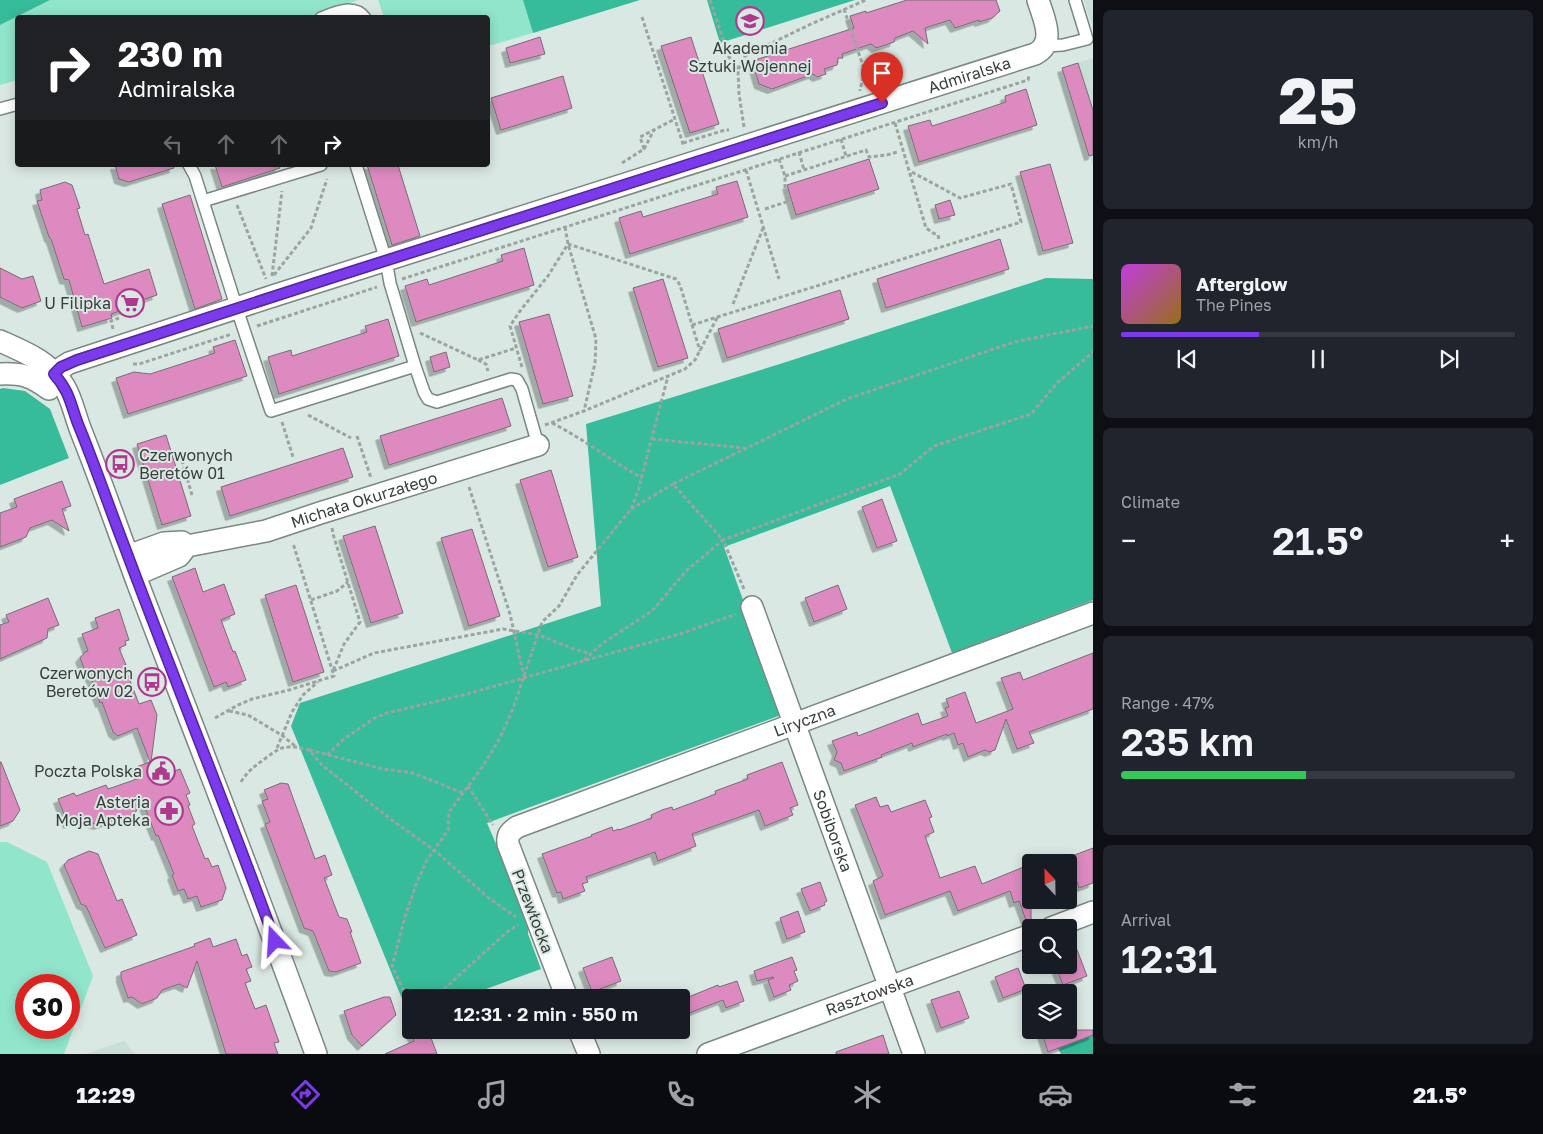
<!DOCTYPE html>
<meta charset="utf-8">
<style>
body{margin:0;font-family:"Golos Text",sans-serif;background:#20242c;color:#f1f3f6;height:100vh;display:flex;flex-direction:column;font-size:19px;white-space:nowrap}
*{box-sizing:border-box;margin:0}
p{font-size:16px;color:#9ea1a6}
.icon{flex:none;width:28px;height:28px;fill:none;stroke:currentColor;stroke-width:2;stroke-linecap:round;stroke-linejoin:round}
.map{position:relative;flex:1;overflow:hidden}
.sheet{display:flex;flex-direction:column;gap:10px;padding:10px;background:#0d0f14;width:450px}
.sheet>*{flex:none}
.top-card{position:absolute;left:15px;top:15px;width:475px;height:152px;border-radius:5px;box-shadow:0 2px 12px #0003;background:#202124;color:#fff;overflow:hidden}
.needle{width:32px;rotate:338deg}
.tools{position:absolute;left:1022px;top:854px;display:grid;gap:10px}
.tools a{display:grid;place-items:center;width:55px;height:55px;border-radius:5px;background:#171b24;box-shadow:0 2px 12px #0003;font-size:25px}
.speed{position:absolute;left:15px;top:974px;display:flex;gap:10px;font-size:25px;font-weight:700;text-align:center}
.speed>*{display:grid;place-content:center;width:65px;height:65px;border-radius:50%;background:#171b24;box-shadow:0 2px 12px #0003;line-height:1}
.speed .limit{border:8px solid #d22;background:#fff;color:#111}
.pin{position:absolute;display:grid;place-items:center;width:42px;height:42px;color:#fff;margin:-51px -21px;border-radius:50% 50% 50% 0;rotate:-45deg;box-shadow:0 0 5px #0007}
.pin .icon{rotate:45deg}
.me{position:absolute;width:55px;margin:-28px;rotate:340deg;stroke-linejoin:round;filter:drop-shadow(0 0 4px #0008)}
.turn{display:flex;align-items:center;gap:18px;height:105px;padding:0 20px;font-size:22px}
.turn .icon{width:65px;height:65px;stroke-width:2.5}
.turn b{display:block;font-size:35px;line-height:42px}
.lanes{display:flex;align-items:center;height:48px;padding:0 20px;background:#0003;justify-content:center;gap:25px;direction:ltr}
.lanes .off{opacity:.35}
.big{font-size:38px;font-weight:600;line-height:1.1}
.sheet .tile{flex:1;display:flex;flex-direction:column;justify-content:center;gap:8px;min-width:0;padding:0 18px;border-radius:8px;background:#20242c}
.sheet .dial{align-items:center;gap:0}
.dial b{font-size:65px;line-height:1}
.song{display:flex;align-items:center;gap:15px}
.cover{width:60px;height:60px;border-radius:8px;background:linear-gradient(135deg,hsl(290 70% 55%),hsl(40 70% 35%))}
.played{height:5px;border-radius:2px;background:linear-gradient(90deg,#7c3aed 35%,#363941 35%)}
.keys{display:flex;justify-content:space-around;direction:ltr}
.heat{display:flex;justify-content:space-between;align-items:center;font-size:28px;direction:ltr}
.charge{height:8px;border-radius:4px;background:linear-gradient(90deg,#34c759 47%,#363941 0)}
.trip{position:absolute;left:402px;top:989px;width:288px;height:50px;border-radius:5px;background:#171b24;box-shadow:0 2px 12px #0003;font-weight:600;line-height:50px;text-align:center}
.dock{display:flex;height:80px;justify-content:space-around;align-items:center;background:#090b0e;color:#9ea1a6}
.dock .icon{width:35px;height:35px}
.dock .current{color:#7c3aed}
.dock b{font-size:22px;color:#f1f3f6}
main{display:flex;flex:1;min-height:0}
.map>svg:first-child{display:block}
.built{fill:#c8ded6}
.green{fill:#90e5cb;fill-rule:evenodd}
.forest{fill:#36bb9b}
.building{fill:#dd8ac1;stroke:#776d73;filter:url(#shadow)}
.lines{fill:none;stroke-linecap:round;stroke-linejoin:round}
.service-casing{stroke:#7a8782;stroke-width:14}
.minor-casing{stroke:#7a8782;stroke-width:24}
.path{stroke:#9aa5a1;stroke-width:3;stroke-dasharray:4 2.5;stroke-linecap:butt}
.service{stroke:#fff;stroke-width:11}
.minor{stroke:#fff;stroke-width:21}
.route-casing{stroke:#51269a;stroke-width:12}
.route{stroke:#7c3aed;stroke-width:9}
.labels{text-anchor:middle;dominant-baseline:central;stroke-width:4;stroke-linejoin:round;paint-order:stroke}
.poi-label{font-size:16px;fill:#383e3c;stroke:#dae8e3;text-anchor:end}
.street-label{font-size:16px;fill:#383e3c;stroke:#dae8e3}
</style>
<main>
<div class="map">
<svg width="1093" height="1054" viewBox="0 0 1093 1054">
<defs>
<filter id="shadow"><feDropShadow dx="-4.5" dy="4.5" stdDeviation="0" flood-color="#0004"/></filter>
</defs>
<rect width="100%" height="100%" fill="#dae8e3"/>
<path class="built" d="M1084,0H1093V29Z
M1093,58V167L1062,68Z
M124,1041L135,1054H85Z"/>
<path class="green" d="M50,0H358L305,18H18L17,80L0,85V25Z
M378,0H523L533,33L488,46V18L384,17Z
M0,842H7L47,862L93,976L64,1054H0ZM26,985H69V1028H26Z"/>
<path class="forest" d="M0,0H50L0,25Z
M523,0H640L533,33Z
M707,0H855L720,43Z
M1046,278L1093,279V600L952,653L890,486L724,547L784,714L487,823L528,918V934L541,969L464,997L411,998V1021L291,726L300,703L601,606L586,424L783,363Z
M3,388L25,391L50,409L69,458L0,485V389Z
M1093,1035V1054H1061L1058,1048Z"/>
<path class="building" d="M907,0H996L1000,11L992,18L979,22V20L955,28L950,20L925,28L928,44L913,31L895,38L894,42L876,48L871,44L842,54L843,58H838L837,65L824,69L826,74L817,77L813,74L772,89L759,84L752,61L854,28L850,16L866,11V13Z
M540,37L545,54L510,63L506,48Z
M691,37L719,124L690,133L661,46Z
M1078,63L1093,110V155L1089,156L1062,68Z
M563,76L572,108L501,130L491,98Z
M1026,89L1037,125L919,162L908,126L930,120L932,126L967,115L1006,102L1005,96Z
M869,159L879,189L796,215L787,185Z
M1050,164L1073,243L1043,251L1020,172Z
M115,165H173L174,168L129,182L119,179Z
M215,165H279L280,168L222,187Z
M367,165H398L420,236L392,245Z
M737,181L748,217L630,254L619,218L641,211L643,217L718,194L716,187Z
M65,182L72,185L80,208L77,209L85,235L88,234L104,284L149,269L157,295L136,302L137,305L111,314L112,318L82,327L69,280L64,279L51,239L49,237L37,201L42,200L40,190Z
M190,195L222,299L195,309L162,204Z
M950,200L955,215L939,219L935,205Z
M1000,239L1009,269L886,308L877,279Z
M524,248L534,285L416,322L405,286L427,279L429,285L503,261L501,255Z
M0,268L22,279L33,276L41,301L22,308L0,297Z
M663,279L688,358L658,367L633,288Z
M840,290L849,319L727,358L718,329Z
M549,314L573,396L543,404L519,322Z
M388,319L399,356L279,394L268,357L291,350L292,356L367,332L365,326Z
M235,340L247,376L128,414L116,378L134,372L150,374L175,366L215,353L213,347Z
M446,352L450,367L434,372L430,357Z
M502,398L511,426L389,465L380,436Z
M166,435L191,516L162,525L137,444Z
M343,448L353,477L230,516L221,487Z
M551,470L578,557L548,567L520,480Z
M62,481L71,506L62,509L69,531L52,520L30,528L26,537L0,547V513L17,507L14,499Z
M882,499L897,541L877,548L862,507Z
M375,526L403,613L371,623L343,536Z
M472,529L500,616L469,626L441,538Z
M195,568L203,592L224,584L235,614L221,620L233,652L235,651L246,680L228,687L226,682L214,687L172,577Z
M296,585L324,672L293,682L265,595Z
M838,585L847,609L814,622L805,598Z
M48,598L59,625L48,629L47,638L0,659V625L9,622L6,615Z
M119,609L129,640L125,641L126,645L119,648L126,665H124L139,704L151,700L157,715L151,762L162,757L166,767L172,765L174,771L180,769L190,793L186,795L190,805L188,806L195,824L192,826L205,859L208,858L212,867L218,865L226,888L222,900L201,907L197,896L188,899L184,889L178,891L172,875L174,874L158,835L156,836L142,800L131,821L123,816L98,825L80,819L68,824L58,799L74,793L76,796L106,785L108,789L140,778L136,767L150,762L137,728L118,736L113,732L102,702L100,703L92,680L84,668L80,658L85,652L88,651L82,634L98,628L95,618Z
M1093,653V709L1029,732L1034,743L1017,749L1006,719L995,750L989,752L985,750L968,757L963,743L958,745L954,733L947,736V734L913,747L912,743L881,755L882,757L844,771L841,763L834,760L837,752L832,741L857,732L858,736L918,713L922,725L948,716L945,708L949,707L946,699L965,692L976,723L1013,709L1001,678L1020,672L1023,680Z
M0,762H1L20,810L13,821L0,826Z
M782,762L798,805L790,808L793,815L765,826L759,810L692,834L696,846L658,861L655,852L586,877L588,882L582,884L585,891L563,899L561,892L557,893L542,854L592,836L591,835L612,827L613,831L619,829V830L652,818L651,815L662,810L672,807L673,810L716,794L715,791L748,779L747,775Z
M281,783L288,784L315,859L325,855L332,875L324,878L339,917L347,919L352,932H350L361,963L336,972L329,971L313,931L304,928L265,824L270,822L262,801L268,799L264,790Z
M876,797L880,807L888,805L891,812L925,800L932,817L929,818L934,832L925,836L940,878L975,866L982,884L1031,864V923H1027L1019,901L1014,903L1010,891L958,911L950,891L885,915L873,881L883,876L855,805Z
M1093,848V883L1079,888L1071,865L1074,864L1072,856Z
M89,851L98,854L117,901L122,899L137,935L105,948L86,906L81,904L64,865L68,860Z
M820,882L827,901L824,903L825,905L810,911L801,889Z
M798,911L805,932L787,939L780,918Z
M1071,934L1087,976L1063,985L1055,965H1069V935Z
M210,938L213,947L236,939L242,956L247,954L252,967L246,969L251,981L245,983L255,1009L266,1005L279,1042L274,1043L278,1054H226L197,961L187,988L179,984L162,990L157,998L142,1004L132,997L128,998L121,978V972L195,946L194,944Z
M612,957L621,981L592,992L583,968Z
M792,957L797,970L794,971L798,981L789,985L791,990L774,997L768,980L774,978L773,977L757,981L754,971Z
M1018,968L1026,989L1003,998L995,977Z
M737,981L744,1001L726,1008L723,1000L681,1016V1000L718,985L719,987Z
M959,991L969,1018L941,1028L931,1000Z
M384,997H390L396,1015L362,1046L352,1035L344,1011Z
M410,1030H428L437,1054H385L414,1041Z
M1041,1030H1093V1035L1048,1052Z
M883,1035L889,1054H836V1052Z"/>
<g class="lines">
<defs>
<path id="service" d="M321,18C334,13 354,3 365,18
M1045,46L1063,45L1087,39L1075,0
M0,109L18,104
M189,165L195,176L237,309L271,411L415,366
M356,165L386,260L390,283L415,366L424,392L428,399L437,402L511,379L517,380L522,389L538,445
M203,201L321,165"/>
<g id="minor">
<path d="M0,341C25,352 50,362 64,386C72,399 75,416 81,431C101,481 119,533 138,584C198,741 259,896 316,1054"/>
<path d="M0,374C22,373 31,376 49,389"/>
<path id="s1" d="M39,382C51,379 58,369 69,363L276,295L1035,54C1057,43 1043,17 1038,0"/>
<path d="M128,556L164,543L182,542L187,546"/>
<path id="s2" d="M135,575L179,556L187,546L266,531L320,513L538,445"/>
<path id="s3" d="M752,607L914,1054"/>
<path d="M1051,928L1093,912"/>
<path id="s4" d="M567,998L508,844C507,835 510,832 517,827L1093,613"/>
<path d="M579,1030L589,1054"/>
<path id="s5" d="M708,1054L1031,935"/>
</g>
</defs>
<use href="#service" class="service-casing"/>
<use href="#minor" class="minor-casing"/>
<path class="path" d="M710,0L729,57L738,69
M844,9L865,72L860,89V91
M642,17L684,147
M895,123L926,228L933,233L938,235L939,240
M744,127L739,94L738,70L745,56L811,24L866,0
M841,139L846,156
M683,143L725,130H729
M644,149L640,137L675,119
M799,152L804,170
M622,163L644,149L654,130
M746,170L779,279
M785,176L866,150L869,157L887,155L897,152
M237,205L266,279
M765,209L789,201L785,188V176L779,159
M565,227L568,244L596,339L595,363L584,411
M274,275L311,228L327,179
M272,276L282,191
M402,279L1028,80L1029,76
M733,304L763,228
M692,325L1021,222L1011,184L960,198L910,171
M257,326L377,287
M113,329L111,321L119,318
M420,333L478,360L516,348
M478,360L486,364L488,371
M133,364H139L232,334
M522,367L510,326L520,311L548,276L568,244L676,279L680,285L700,351
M308,415L351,438
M282,422L293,457
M552,423C584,439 611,461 642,478
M545,425L584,411L685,369L695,360L717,318
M357,436L371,478
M652,439L745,448
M180,454L192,495
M469,487L510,614L524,677
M631,509L673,484
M332,528L333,534L360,622L344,644L333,671
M744,589L723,540L900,474L934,446L1031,414L1058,382L1093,352
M311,600L337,591L348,582
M584,660L603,643L652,611L686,571L723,540L673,484L847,399L1014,342L1093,326
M333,671L374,653L503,629L539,635L571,648L591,654
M229,711L248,715L283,736L295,746
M215,718L238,705L252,699L289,690L334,676L293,543
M277,748L292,712L303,695L318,682
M309,750L383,769L413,773L463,793
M327,755L344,739L373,719L387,713L463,695L683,633L736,614
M241,782C248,770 257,765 267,757C275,752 279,747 289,747C295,746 302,749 309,750L322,765L389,818L434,850L490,899L516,917
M468,786L493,825
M434,998L507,932L518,925
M411,1002L403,989L392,966L405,917L417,882L427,860L448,830L449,812L483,766L500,738L514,706L542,622L559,606L577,575L631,509L638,491L668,376"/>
<use href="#service" class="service"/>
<use href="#minor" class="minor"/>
</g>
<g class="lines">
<defs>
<path id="route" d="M275,941C227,809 174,679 125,548C109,507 95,465 78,424C70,403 70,392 54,374L61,367L77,360L331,278L882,103"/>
</defs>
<use href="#route" class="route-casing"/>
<use href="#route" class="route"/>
</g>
<defs>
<symbol id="university-ring" viewBox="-11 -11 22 22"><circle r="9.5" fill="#dae8e3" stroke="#b0398f" stroke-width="1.5"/><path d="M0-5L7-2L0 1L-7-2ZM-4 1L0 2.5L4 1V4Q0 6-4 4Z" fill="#b0398f"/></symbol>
<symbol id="supermarket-ring" viewBox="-11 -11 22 22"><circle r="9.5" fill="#dae8e3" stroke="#b0398f" stroke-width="1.5"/><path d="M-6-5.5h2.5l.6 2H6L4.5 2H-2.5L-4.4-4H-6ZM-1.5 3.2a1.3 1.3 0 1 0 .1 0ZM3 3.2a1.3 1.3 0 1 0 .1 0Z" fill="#b0398f"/></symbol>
<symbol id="bus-ring" viewBox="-11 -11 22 22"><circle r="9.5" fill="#dae8e3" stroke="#b0398f" stroke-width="1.5"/><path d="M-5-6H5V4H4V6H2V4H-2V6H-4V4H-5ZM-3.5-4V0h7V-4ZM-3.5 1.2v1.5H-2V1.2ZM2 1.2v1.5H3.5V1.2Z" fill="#b0398f"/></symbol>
<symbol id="civic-ring" viewBox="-11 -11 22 22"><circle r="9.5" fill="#dae8e3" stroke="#b0398f" stroke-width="1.5"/><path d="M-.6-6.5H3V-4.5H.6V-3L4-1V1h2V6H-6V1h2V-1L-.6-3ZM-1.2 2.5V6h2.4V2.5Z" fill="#b0398f"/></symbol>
<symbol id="pharmacy-ring" viewBox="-11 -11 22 22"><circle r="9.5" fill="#dae8e3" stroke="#b0398f" stroke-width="1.5"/><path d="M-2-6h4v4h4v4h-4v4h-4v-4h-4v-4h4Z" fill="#b0398f"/></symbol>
</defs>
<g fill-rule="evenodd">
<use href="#university-ring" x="734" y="5" width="32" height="32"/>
<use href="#supermarket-ring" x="114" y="287" width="32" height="32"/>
<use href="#bus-ring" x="104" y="448" width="32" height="32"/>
<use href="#bus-ring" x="136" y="666" width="32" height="32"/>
<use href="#civic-ring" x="145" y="755" width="32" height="32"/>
<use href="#pharmacy-ring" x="153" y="795" width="32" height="32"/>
</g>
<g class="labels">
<g class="poi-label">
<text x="750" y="48" text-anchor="middle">Akademia<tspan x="750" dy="18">Sztuki Wojennej</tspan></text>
<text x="111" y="303">U Filipka</text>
<text x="139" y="455" text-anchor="start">Czerwonych<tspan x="139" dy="18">Beretów 01</tspan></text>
<text x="133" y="673">Czerwonych<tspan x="133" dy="18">Beretów 02</tspan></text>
<text x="142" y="771">Poczta Polska</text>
<text x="150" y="802">Asteria<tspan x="150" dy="18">Moja Apteka</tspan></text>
</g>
<g class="street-label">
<text stroke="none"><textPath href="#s1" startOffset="981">Admiralska</textPath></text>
<text stroke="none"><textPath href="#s2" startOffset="244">Michała Okurzałego</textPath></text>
<text stroke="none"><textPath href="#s4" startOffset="492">Liryczna</textPath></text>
<text stroke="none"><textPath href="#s3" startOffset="238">Sobiborska</textPath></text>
<text transform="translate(533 911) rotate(69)">Przewłocka</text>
<text stroke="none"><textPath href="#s5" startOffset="172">Rasztowska</textPath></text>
</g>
</g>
</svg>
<div class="tools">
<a><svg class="needle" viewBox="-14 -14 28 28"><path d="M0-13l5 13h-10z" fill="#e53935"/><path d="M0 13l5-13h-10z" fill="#9ea1a6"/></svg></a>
<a><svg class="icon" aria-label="search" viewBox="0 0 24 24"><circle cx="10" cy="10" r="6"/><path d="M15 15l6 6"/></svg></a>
<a><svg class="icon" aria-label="layers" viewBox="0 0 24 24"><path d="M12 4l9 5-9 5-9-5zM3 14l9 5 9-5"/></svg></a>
</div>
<div class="speed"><div class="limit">30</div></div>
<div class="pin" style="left:882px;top:103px;background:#d93025"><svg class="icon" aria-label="arrive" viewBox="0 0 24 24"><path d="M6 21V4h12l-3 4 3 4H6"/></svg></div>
<svg class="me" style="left:275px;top:941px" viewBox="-20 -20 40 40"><path d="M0-17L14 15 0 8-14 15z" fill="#7c3aed" stroke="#fff" stroke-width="4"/></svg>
<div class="trip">12:31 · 2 min · 550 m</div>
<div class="top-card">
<div class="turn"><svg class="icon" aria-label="right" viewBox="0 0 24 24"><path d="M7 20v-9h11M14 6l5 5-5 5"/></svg><div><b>230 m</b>Admiralska</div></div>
<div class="lanes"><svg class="icon off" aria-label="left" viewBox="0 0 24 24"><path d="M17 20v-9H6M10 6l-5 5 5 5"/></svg><svg class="icon off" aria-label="ahead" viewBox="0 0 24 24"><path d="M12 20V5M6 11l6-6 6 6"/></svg><svg class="icon off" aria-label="ahead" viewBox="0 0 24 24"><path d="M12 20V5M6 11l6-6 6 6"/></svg><svg class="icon" aria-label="right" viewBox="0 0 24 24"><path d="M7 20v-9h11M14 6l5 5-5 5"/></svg></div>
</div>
</div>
<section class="sheet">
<div class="tile dial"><b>25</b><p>km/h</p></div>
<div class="tile">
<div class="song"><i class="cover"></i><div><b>Afterglow</b><p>The Pines</p></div></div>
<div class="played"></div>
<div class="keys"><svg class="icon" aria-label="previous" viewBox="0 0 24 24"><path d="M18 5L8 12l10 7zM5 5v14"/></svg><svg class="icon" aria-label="pause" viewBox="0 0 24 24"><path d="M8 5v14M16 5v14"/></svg><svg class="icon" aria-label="next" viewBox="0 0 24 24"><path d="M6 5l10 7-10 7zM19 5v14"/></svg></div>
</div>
<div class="tile"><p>Climate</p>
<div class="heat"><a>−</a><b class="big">21.5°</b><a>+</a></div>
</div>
<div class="tile"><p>Range · 47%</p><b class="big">235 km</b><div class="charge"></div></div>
<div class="tile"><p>Arrival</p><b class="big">12:31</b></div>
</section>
</main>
<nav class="dock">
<b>12:29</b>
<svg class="icon current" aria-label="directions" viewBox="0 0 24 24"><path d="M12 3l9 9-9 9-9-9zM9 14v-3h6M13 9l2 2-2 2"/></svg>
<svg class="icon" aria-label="music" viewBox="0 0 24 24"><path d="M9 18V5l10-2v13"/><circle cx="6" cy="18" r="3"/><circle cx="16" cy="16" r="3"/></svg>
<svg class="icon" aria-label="phone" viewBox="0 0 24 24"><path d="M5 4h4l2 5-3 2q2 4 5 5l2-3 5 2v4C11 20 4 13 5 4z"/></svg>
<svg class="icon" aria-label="climate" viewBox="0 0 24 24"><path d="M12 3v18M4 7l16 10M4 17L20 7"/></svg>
<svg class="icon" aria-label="car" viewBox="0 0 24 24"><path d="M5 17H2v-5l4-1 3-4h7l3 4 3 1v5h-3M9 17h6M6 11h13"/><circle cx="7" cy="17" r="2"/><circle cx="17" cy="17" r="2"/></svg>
<svg class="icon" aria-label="filters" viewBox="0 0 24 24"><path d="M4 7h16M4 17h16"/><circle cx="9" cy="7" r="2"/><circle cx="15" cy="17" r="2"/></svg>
<b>21.5°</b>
</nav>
